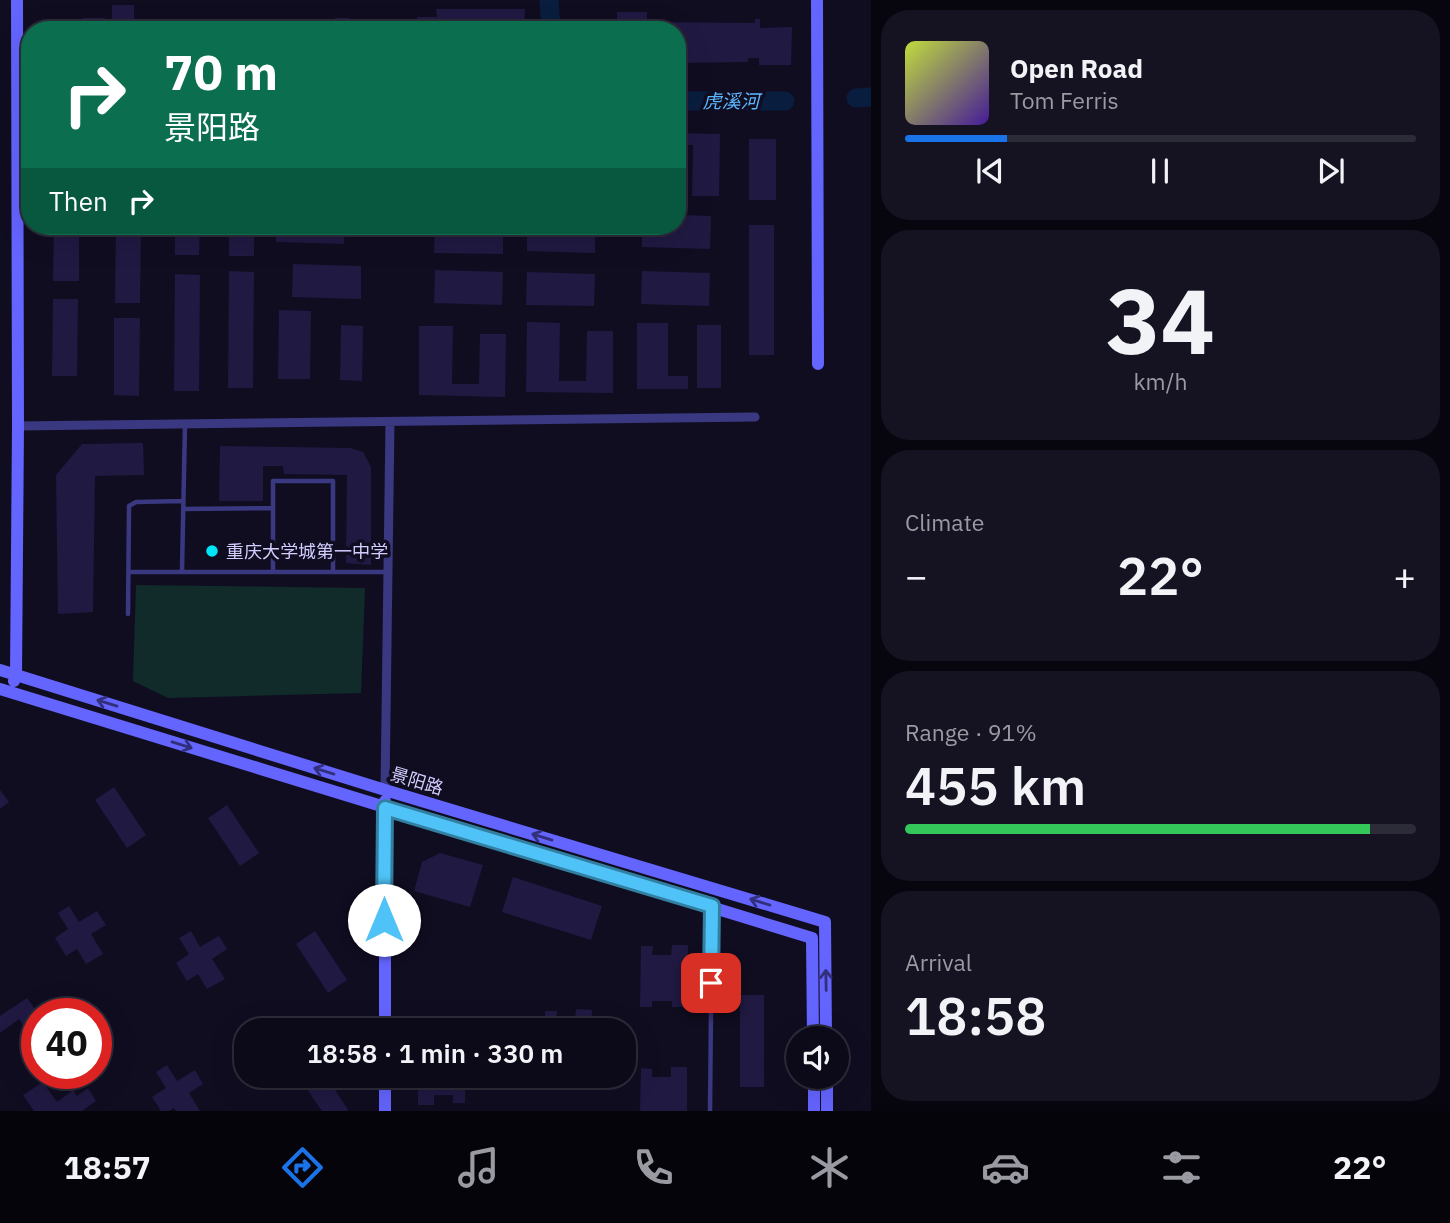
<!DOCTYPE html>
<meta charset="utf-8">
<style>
body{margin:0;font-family:"IBM Plex Sans","Noto Sans SC",sans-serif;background:#151322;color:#f1f3f6;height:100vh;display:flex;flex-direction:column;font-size:26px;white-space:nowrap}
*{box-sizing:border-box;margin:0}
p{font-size:23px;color:#9a9aa2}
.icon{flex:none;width:38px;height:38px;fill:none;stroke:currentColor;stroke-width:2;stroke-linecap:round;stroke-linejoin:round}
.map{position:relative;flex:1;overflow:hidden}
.drawer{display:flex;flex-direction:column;gap:10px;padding:10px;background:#07060e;width:579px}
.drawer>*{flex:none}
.hud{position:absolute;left:21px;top:21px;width:665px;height:214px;border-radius:28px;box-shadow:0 7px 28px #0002,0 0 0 2px #2c2b38;background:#0b6e4f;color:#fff;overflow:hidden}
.controls{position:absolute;left:786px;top:1026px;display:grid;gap:14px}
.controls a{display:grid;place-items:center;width:63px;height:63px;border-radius:50%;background:#0c0a19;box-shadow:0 7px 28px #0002,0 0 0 2px #2c2b38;font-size:35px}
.speed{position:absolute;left:21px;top:998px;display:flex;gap:14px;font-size:35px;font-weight:700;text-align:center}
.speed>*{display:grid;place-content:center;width:91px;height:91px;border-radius:50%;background:#0c0a19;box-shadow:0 7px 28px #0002,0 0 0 2px #2c2b38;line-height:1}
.speed .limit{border:10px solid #d22;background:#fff;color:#111}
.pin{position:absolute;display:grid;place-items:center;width:60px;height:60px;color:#fff;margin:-30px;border-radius:14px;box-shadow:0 4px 10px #0006}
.me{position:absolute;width:77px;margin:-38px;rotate:0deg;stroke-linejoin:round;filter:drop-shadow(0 0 5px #0008)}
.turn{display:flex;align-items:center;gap:24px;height:147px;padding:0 28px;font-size:32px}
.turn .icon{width:91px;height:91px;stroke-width:2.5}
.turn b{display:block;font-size:49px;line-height:60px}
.then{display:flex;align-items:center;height:66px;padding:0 28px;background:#0003;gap:14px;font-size:26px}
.big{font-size:52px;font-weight:600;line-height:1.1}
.drawer .widget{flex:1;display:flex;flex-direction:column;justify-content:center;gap:10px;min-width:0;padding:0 24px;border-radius:28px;background:#151322}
.drawer .dial{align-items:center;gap:0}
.dial b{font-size:91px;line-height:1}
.song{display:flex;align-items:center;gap:21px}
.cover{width:84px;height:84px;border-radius:10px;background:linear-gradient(135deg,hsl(70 70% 55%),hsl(260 70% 35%))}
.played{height:7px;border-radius:4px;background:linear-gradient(90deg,#1a73e8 20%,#2c2b38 20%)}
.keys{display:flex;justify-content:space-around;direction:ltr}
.heat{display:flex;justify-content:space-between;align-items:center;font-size:38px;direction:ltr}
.charge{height:10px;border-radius:5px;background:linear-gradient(90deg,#34c759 91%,#2c2b38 0)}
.trip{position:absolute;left:234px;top:1018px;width:402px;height:70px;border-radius:28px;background:#0c0a19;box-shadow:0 7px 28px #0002,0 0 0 2px #2c2b38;font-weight:600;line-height:70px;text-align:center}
.tabs{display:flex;height:112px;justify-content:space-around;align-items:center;background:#05040a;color:#9a9aa2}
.tabs .icon{width:49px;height:49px}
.tabs .active{color:#1a73e8}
.tabs b{font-size:32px;color:#f1f3f6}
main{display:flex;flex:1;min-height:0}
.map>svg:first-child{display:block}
.green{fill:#102b29}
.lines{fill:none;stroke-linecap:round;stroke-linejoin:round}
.river{stroke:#091e3e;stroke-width:19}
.building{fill:#201942}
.lane{stroke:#393880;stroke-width:4.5}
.street{stroke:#393880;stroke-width:9}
.secondary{stroke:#6464ff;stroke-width:12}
.oneway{stroke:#32307a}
.route-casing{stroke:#337fa1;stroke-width:18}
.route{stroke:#4fc3f7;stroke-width:12}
.poi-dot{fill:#00e5f8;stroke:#100d21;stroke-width:2.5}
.labels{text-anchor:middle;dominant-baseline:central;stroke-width:7;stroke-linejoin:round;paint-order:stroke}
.poi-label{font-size:18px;fill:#d2cdff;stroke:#100d21;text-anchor:start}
.street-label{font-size:18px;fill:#d2cdff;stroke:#100d21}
.water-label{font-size:19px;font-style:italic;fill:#5bb7ff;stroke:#100d21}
</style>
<main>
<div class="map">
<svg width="871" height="1111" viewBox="0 0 871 1111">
<rect width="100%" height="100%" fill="#100d21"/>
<path class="green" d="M136,585L365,588L361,693L168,698L133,681Z"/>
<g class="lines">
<path class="river" d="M549,0L551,30
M856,98L871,97
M677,101H785"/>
</g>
<path class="building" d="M112,5H134V30H83V18H105V22H112Z
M436,9H525L524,30H417V17H437Z
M617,12H647V22L755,23V19H760V28L792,27L791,65H759V58H748V62L677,63V30H617Z
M335,18H349V30H335Z
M208,20H232V30H208Z
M677,133L720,134L719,196H692L693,145H677Z
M749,139H776V200H749Z
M677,215L711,216L710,249L642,247V226H677Z
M749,225H774V355H749Z
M54,226H79V281H53Z
M116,226H141L140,303H115Z
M175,226H200L199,255H175Z
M229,226H254V256H229Z
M277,226H345L344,244L276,242Z
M435,226H503V254L434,253Z
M527,226H595V253L527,251Z
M293,264L361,266V299L292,297Z
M435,270L503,272L502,305L434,303Z
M229,271L254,272L253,388H228Z
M642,271L710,273L709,306L641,304Z
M527,272L595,274L594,306L526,305Z
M175,274L200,275L199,391H174Z
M53,299H78L77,376H52Z
M279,310L311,311L310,379H278Z
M114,318H140L139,396L114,395Z
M527,322L560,323L559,381H586L587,331H613V393L526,392Z
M637,323H668V376H688V389H637Z
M341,325L363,326L362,381L340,380Z
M697,325H721V388H697Z
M419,326H453L452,384H479L480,334H506L505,397L419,395Z
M143,443L144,475L95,476L93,612L58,614L56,475L82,444Z
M220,446L350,448L363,452L371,467V565L346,563L347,475L284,474L283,466H263V501H219Z
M114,787L146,835L127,848L95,800Z
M0,790L9,802L0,809Z
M227,805L259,853L240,866L208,818Z
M440,853L483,865L470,907L414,891L422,862Z
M513,877L602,906L591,940L502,912Z
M69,906L79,922L97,911L106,925L91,934L103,954L86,964L77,949L66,956L55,938L68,929L58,913Z
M191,931L200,947L219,936L227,949L212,959L225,979L207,989L198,974L187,981L176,963L189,954L179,938Z
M315,931L347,980L328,993L296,944Z
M672,945H688L687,1007H672V1001H652V1007H640L641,946H653L652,955H671Z
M740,995H764V1087H740Z
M27,998L37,1012V1034L31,1037L19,1019L0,1033V1016Z
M576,1009L592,1010L591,1031H545V1011H557L556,1019H575Z
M167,1065L177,1081L195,1070L203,1084L189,1093L200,1111H176L174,1108L169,1111H161L152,1097L166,1088L156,1072Z
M671,1067H687V1111H640L641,1068L652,1069V1077H671Z
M298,1076H326L348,1110L346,1111H322Z
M418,1076H465V1103H453V1095H434V1105H418Z
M43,1082L57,1102L73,1090L77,1096L88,1088L96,1101L82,1111H34L23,1095Z"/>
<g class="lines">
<path class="lane" d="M183,509L273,508
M182,571L185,425
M273,571V481H333V572
M129,572H387
M128,614L129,506L136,502L183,501
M710,1111L712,909"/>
<path class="street" d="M18,426L755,417
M385,790L390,422"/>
<path class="secondary" d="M817,0L818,364
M0,670L385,790L825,922L826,1038
M14,681L16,675L18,426L17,0
M0,689L812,938L813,1038
M385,801V1031
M385,1076V1111
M814,1076V1111
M827,1076V1111"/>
</g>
<defs><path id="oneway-shaft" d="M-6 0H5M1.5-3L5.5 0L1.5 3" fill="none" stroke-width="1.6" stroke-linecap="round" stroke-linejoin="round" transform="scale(1.75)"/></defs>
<g class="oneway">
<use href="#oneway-shaft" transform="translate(107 703) rotate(-163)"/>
<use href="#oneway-shaft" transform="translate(182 745) rotate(17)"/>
<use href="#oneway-shaft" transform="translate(324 771) rotate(-163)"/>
<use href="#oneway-shaft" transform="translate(542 837) rotate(-163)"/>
<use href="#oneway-shaft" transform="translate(760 902) rotate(-163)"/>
<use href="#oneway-shaft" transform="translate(826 980) rotate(-91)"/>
</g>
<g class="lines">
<defs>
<path id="route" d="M384,920L385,808L712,906L711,983"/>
</defs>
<use href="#route" class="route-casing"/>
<use href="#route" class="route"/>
</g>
<circle class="poi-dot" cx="212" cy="551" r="7"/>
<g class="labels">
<g class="poi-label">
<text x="226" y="551">重庆大学城第一中学</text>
</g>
<g class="street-label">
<text transform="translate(417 781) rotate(17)">景阳路</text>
</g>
<g class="water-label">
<text x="731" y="101">虎溪河</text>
</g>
</g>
</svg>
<div class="controls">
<a><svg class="icon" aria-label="sound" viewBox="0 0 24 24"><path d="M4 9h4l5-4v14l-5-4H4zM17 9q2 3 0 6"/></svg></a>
</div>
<div class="speed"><div class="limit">40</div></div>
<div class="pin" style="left:711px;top:983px;background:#d93025"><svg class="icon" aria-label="arrive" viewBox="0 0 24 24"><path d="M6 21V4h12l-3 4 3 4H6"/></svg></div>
<svg class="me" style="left:384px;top:920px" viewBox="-20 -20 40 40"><circle r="19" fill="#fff"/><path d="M0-13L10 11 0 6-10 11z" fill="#4fc3f7"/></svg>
<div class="trip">18:58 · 1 min · 330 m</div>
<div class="hud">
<div class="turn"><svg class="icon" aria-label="right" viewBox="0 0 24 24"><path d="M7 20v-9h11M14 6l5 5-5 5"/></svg><div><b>70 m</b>景阳路</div></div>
<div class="then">Then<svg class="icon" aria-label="right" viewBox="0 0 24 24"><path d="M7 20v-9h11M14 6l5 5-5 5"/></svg></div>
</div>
</div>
<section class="drawer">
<div class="widget">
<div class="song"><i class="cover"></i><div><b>Open Road</b><p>Tom Ferris</p></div></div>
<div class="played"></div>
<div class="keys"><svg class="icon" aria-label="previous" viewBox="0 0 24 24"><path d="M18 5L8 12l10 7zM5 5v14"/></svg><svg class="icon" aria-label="pause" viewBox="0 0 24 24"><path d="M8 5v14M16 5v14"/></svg><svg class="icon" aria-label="next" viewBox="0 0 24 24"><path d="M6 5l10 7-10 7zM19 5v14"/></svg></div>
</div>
<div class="widget dial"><b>34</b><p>km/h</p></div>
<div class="widget"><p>Climate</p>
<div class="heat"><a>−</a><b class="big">22°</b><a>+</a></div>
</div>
<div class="widget"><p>Range · 91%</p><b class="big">455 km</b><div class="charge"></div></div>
<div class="widget"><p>Arrival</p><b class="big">18:58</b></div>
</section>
</main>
<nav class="tabs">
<b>18:57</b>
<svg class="icon active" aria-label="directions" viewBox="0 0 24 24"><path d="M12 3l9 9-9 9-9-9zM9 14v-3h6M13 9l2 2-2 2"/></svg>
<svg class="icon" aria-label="music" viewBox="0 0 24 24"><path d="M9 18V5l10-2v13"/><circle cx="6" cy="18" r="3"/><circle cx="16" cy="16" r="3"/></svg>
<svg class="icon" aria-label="phone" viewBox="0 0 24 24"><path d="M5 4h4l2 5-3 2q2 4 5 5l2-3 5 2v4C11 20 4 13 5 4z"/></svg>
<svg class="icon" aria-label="climate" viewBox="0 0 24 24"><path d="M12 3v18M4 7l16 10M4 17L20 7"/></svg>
<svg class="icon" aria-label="car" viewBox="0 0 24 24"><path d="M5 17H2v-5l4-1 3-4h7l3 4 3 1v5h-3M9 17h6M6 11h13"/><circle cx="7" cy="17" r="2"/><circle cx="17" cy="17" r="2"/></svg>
<svg class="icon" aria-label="filters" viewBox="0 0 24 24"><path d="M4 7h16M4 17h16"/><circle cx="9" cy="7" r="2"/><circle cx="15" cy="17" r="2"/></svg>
<b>22°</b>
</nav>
